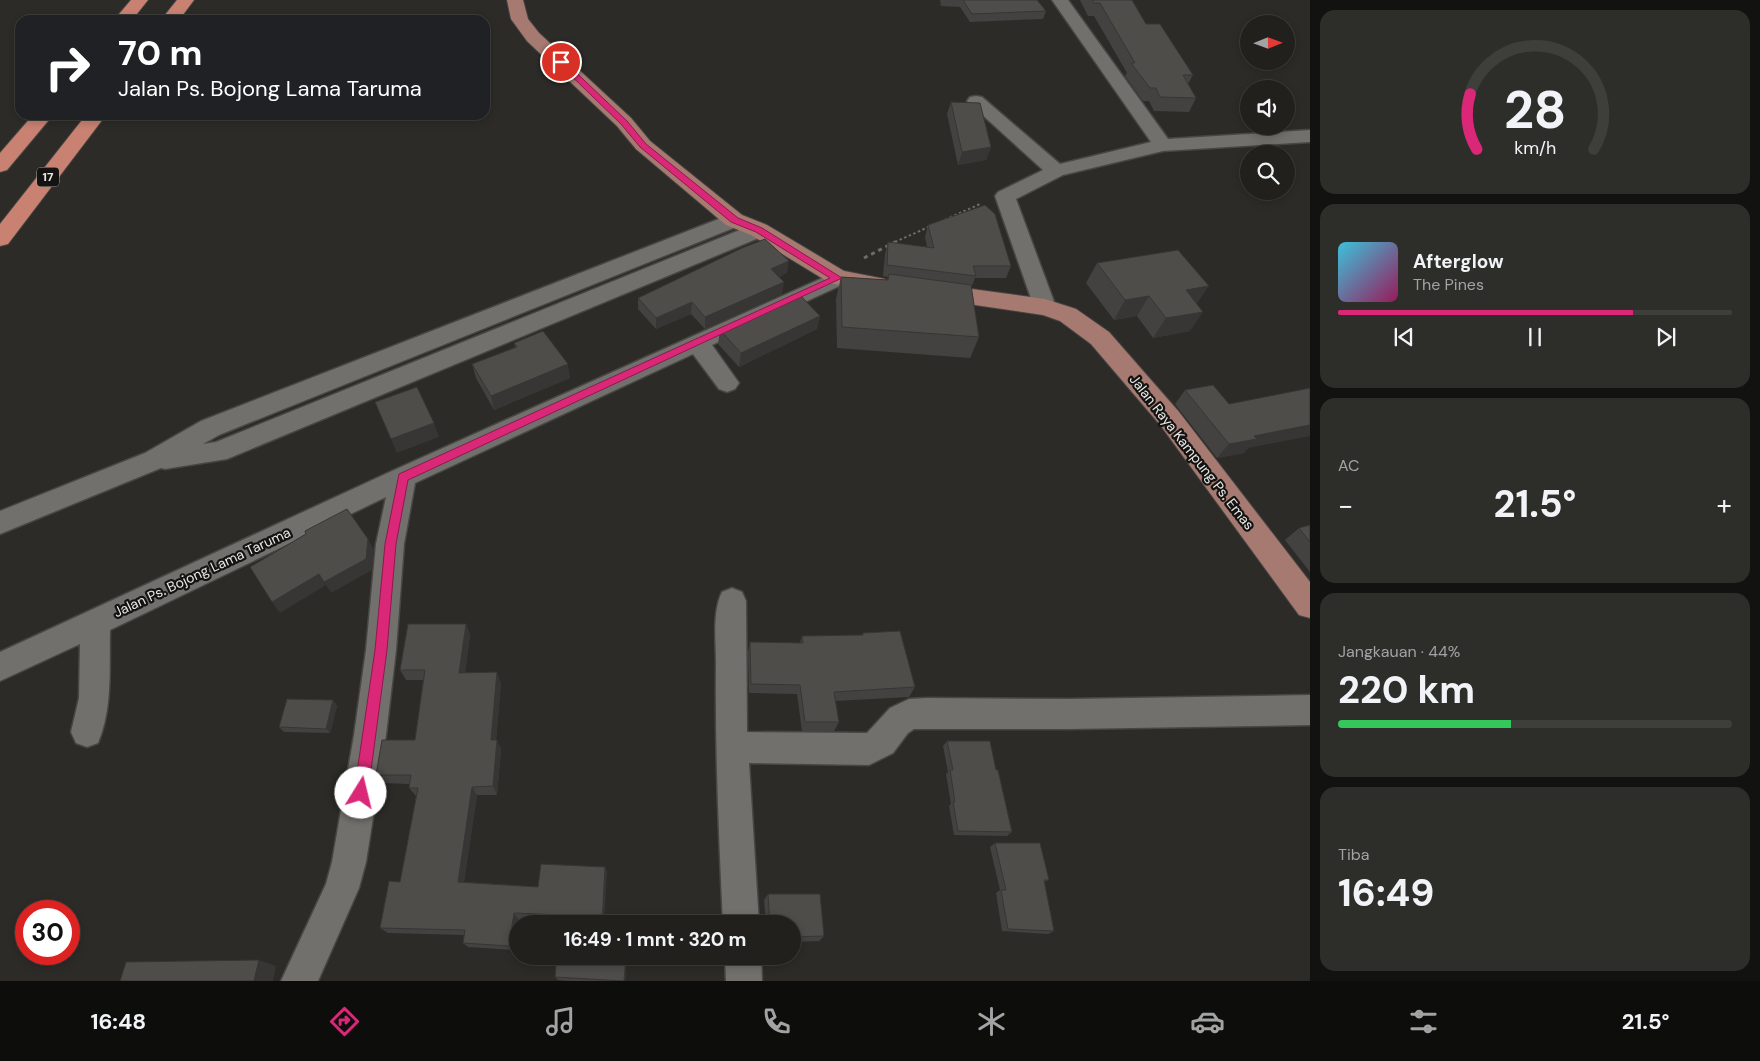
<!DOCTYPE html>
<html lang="id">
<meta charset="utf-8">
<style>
body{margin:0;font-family:"DM Sans",sans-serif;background:#2d2d2a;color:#f1f3f6;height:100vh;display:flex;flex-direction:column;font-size:19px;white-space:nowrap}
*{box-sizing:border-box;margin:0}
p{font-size:16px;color:#a2a3a4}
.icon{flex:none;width:28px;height:28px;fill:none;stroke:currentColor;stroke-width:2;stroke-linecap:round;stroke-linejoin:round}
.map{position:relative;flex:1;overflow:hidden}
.details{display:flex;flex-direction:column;gap:10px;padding:10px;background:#121210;width:450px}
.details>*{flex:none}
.top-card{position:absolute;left:15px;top:15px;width:475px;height:105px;border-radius:15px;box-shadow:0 2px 8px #0003,0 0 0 1px #3e3e3b;background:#202124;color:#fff;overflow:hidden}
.needle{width:32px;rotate:89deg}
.buttons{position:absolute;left:1240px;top:15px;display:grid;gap:10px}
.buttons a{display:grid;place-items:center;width:55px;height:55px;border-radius:50%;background:#21201d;box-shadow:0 2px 8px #0003,0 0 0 1px #3e3e3b;font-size:25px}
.speed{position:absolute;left:15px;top:900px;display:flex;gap:10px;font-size:25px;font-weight:700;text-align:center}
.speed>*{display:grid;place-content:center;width:65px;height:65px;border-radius:50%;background:#21201d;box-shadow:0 2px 8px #0003,0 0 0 1px #3e3e3b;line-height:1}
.speed .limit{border:8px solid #d22;background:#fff;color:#111}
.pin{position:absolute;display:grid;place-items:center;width:42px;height:42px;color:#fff;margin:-21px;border:2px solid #fff;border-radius:50%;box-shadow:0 1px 5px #0007}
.me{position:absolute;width:55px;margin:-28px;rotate:9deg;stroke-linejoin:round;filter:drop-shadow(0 0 4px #0008)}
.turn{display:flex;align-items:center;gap:18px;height:105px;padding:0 20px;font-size:22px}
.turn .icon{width:65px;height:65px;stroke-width:2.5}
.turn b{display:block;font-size:35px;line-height:42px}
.big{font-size:38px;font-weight:700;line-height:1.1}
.details .card{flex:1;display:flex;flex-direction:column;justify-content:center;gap:8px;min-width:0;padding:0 18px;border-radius:15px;background:#2d2d2a}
.details .dial{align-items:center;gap:0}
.dial svg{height:130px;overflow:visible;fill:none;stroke:#3e3e3b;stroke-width:7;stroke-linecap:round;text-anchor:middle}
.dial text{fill:#f1f3f6;stroke:none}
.song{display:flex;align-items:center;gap:15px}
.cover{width:60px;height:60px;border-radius:8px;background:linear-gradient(135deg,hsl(190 70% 55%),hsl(330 70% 35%))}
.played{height:5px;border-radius:2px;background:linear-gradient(90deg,#db2777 75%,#3e3e3b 75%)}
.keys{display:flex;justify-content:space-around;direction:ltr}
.heat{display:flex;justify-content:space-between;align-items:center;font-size:28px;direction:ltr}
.charge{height:8px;border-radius:4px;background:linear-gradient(90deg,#34c759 44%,#3e3e3b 0)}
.trip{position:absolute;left:509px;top:915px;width:292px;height:50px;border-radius:25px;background:#21201d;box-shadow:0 2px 8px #0003,0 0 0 1px #3e3e3b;font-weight:700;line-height:50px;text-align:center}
.tabs{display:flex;height:80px;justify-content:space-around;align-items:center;background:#0d0d0c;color:#a2a3a4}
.tabs .icon{width:35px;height:35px}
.tabs .selected{color:#db2777}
.tabs b{font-size:22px;color:#f1f3f6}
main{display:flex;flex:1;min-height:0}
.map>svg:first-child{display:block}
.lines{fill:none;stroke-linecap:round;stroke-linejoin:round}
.minor-casing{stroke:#474643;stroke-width:3}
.primary-casing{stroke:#474643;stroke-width:2}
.motorway-casing{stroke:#474643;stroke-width:2}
.path-far1{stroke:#6c6c68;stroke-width:2;stroke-dasharray:2.5 2.5;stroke-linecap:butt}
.path{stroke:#6c6c68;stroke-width:3;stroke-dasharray:4 4;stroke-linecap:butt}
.minor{fill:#71706c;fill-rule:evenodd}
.primary{fill:#a67a70;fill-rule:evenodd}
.motorway{fill:#c98172;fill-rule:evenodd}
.wall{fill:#444240}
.shaded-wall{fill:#373634}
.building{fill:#4f4d4a;stroke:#373634}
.route{fill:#db2777;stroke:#8e194d}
.labels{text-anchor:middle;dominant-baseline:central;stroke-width:4.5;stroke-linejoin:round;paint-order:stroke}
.shield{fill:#141312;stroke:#a9a9a6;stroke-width:1}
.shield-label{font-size:12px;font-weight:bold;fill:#e9e9e6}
.street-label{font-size:14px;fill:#e9e9e6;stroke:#141312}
</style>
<main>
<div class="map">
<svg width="1310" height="981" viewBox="0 0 1310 981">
<rect width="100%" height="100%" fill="#2c2b27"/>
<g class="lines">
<defs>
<path id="minor" d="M1052,0H1068L1168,139L1310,130V142L1163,151L1063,175L1016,199L1056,307L1053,313L1045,315L1037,313L1034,307L995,196L998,192L1043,170L967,101L970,97L976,96L982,97L1060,164L1151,142Z
M734,213L741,215L744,220L741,225L219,435L203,444L216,442L752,225L759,223L766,225L769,230L766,235L227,459L165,469L161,468L0,534V511L145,453L201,421Z
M838,271L846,273L849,278L846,283L712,345L739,383L735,389L727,392L719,389L693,354L415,483L404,544L396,650L386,735L366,862L359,888L318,981H281L326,884L332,862L354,735L366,650L376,544L386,497L110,630C109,667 113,707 98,743L87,747L76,743L71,732L79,698L80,644L0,681V652L394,470Z
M732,588L742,592L746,601L747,732L867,733L890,708L909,699L927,698L1069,699L1310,695V725L1069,729H914L908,733L893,753L869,765L749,763L759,924H723C719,837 715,751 716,664C716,641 712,612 722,592Z
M725,956H761L762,981H726Z"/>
<path id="primary" d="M507,0H523L528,19L539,33L631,118L650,141L742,215L767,225L844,271L885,279L888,285L885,291L877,293L830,283L751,235L726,225L636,149L617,126L527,41L511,19Z
M935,284L1045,299L1076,309L1109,332L1179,412L1310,582V618L1299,615L1161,426L1091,344L1060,321L1043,315L927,298L923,292L927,286Z"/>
<path id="motorway" d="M131,0H148L132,20H114Z
M177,0H194L179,20H161Z
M33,115H53L7,170L0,172V153Z
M86,115H106L8,244L0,246V224Z"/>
</defs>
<use href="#minor" class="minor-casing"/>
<use href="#primary" class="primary-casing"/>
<use href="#motorway" class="motorway-casing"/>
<path class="path-far1" d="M895,242L980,204"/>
<path class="path" d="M864,258L897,241"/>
<use href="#minor" class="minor"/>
<use href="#primary" class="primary"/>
<use href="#motorway" class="motorway"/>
</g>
<path class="wall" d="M940,0H1037L1046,11L1043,19L970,22L960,7L941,6Z
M1080,0H1132L1146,24L1193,75L1188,84L1196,98L1189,112L1154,111L1149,101H1143L1125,76L1127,73L1094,16H1088Z
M951,102L991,147L986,160L958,165L947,114Z
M928,225L1011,266L1006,278H975L971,288L979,337L970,358L837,348L836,299L841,277L887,280L888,277L883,276L885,254L888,242L927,247L925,237Z
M1097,263L1197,303L1190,331L1153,338L1137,316L1114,320L1086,283Z
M787,273L779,277L782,294L705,329L691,314L656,329L638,309V298Z
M820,316L817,329L739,367L718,344L720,330Z
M514,343L570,378L494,410L476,378L472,364L515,347Z
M1185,390L1248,448L1244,453L1217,458L1175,404Z
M1310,525V572L1285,540L1299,528Z
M466,624L470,635L465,673L501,683L496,740L501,749L497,795H477L464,882L538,887L605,867L607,873L562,920L518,919L514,950L468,947L463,943L464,935L388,933L380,928L400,882L416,796L409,788L410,784L383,783L376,775L415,740L423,680H406L400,670Z
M863,633L915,687L909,697L835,701L839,722L834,731H802L797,694L749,693L748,652L750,642L800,643L802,636L862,635Z
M333,700L337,706L330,733L284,732L279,727Z
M947,741L996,770L1012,832L1007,836L954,835L949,806L951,804L946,774L948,772L943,746Z
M995,843L1049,880L1044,882L1054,931L1048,934L1002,931L996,893L1000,890L990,847Z
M768,894L824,936L819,941L792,942V924H766L764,900Z
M627,956L625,981H569L558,980L555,977Z"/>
<path class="shaded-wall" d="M991,147L986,160L958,165L962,152Z
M789,261L787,273L770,281L771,269Z
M784,282L782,294L705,329V317Z
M1209,286L1195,306L1186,290Z
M1149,296L1137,316L1114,320L1125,300Z
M692,302L691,314L656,329V318Z
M1203,312L1190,331L1153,338L1166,318Z
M820,316L817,329L739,367L741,353Z
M568,364L570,378L494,410L491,396Z
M434,423L439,437L397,453L391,439Z
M1310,425V436L1248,448L1244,453L1217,458L1229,444L1254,436Z
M368,539L374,550L372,570L331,593L326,585L280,613L272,602L319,574Z
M466,624L470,635L464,683L459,673Z
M497,672L501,683L495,749L491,740Z
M333,700L337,706L330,733L326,729Z
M497,740L501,749L497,795L493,786Z
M472,787L477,795L463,888L458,882Z
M605,867L607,873L604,924H602Z
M514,913L518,919L514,950L509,946Z
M626,956H627L625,981H624Z
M259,960L276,966L273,981H254Z"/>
<path class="building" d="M963,0H1037L1046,11L972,14Z
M1092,0H1132L1146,24H1160L1193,75H1183L1196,98L1160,97L1156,88H1150L1131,63H1135L1100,3H1094Z
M951,102L980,103L991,147L962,152Z
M985,205L995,214L1011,266H973L976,276L887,265L888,242L934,248L928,225Z
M765,239L789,261L771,269L784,282L705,317L692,302L656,318L638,298L742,248Z
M1178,250L1209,286L1186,290L1203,312L1166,318L1149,296L1125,300L1097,263Z
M889,274L971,285L979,337L842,327L841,277L888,280Z
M799,294L820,316L741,353L720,330Z
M543,331L568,364L491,396L472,364L517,347L514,343Z
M1213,385L1229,404L1310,388V425L1254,436L1257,439L1229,444L1185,390Z
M417,387L434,423L391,439L375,402Z
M347,509L368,539L366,559L324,582L319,574L272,602L250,567L306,534L305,531Z
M1310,525V542L1299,528Z
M408,624H466L459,673L497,672L491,740H497L493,786L472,787L458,882L538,887L541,864L605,867L602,924H561L562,915L514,913L509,946L463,943L465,930L380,928L389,881L400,882L418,788H409L411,775H376L382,740H415L425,670H400Z
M900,631L915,687L834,692L839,722H805L800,685L751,684L750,642L803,643L802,636L863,635V633Z
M287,699L333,700L326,729L279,727Z
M947,741H990L996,770H998L1012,832L958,831L953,802H955L950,770H953Z
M995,843H1040L1049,880H1044L1054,931L1008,929L1001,890H1006Z
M768,894H820L824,936L792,937V924H770Z
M557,956H626L624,981L555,977Z
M259,960L254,981H120L126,962Z"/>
<path class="route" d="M558,60H563L627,121L646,144L738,218L762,228L842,278L408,480L396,544L387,650L368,793L366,798L361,800L356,798L354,793L375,650L385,544L399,474L830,278L756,232L731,222L640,147L621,124L558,63Z"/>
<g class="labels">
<rect class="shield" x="37" y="167.5" width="22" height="19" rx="4"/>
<g class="shield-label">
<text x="48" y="177">17</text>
</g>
<g class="street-label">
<text transform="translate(1192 452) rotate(52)">Jalan Raya Kampung Ps. Emas</text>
<text transform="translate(202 572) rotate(-25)">Jalan Ps. Bojong Lama Taruma</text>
</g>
</g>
</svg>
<div class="buttons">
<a><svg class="needle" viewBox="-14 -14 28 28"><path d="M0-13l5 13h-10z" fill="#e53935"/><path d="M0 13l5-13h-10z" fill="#a2a3a4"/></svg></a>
<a><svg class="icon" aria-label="sound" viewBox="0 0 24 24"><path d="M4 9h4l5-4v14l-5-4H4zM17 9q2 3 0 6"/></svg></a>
<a><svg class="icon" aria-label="search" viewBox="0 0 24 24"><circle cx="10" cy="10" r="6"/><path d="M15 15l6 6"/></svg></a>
</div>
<div class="speed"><div class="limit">30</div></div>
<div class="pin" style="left:561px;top:62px;background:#d93025"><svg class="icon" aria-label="arrive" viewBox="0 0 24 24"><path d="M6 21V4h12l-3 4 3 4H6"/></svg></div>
<svg class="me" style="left:361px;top:793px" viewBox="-20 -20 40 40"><circle r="19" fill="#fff"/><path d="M0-13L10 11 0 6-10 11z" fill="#db2777"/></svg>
<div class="trip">16:49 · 1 mnt · 320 m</div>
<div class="top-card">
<div class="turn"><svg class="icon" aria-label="right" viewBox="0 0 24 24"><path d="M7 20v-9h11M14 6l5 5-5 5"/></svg><div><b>70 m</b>Jalan Ps. Bojong Lama Taruma</div></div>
</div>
</div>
<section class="details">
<div class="card dial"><svg viewBox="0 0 100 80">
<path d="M14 69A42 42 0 1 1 86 69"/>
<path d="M14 69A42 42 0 0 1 10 35" stroke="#db2777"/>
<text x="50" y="56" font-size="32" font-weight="700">28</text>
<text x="50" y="72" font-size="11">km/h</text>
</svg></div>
<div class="card">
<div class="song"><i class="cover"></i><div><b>Afterglow</b><p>The Pines</p></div></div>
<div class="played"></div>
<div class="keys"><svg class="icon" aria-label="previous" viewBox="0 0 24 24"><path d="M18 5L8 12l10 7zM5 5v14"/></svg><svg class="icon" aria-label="pause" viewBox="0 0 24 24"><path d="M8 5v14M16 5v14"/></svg><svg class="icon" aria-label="next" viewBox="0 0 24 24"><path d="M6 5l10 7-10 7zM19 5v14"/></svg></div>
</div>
<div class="card"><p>AC</p>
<div class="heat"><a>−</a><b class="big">21.5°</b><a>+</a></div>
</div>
<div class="card"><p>Jangkauan · 44%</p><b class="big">220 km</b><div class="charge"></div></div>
<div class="card"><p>Tiba</p><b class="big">16:49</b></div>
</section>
</main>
<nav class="tabs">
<b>16:48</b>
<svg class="icon selected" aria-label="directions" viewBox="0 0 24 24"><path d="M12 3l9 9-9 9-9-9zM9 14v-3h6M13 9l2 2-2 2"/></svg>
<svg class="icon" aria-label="music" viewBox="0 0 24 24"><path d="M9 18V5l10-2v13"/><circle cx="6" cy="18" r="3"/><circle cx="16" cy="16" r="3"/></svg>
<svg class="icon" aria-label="phone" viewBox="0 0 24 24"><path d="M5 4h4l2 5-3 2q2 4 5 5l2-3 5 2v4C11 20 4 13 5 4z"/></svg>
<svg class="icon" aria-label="climate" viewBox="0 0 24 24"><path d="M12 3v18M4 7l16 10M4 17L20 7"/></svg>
<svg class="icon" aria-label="car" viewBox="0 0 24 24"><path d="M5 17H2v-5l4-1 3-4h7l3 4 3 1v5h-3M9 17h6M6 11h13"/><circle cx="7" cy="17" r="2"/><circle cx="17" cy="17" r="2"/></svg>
<svg class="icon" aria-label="filters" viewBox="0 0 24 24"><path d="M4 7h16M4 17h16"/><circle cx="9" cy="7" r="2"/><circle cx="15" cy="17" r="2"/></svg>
<b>21.5°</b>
</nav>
